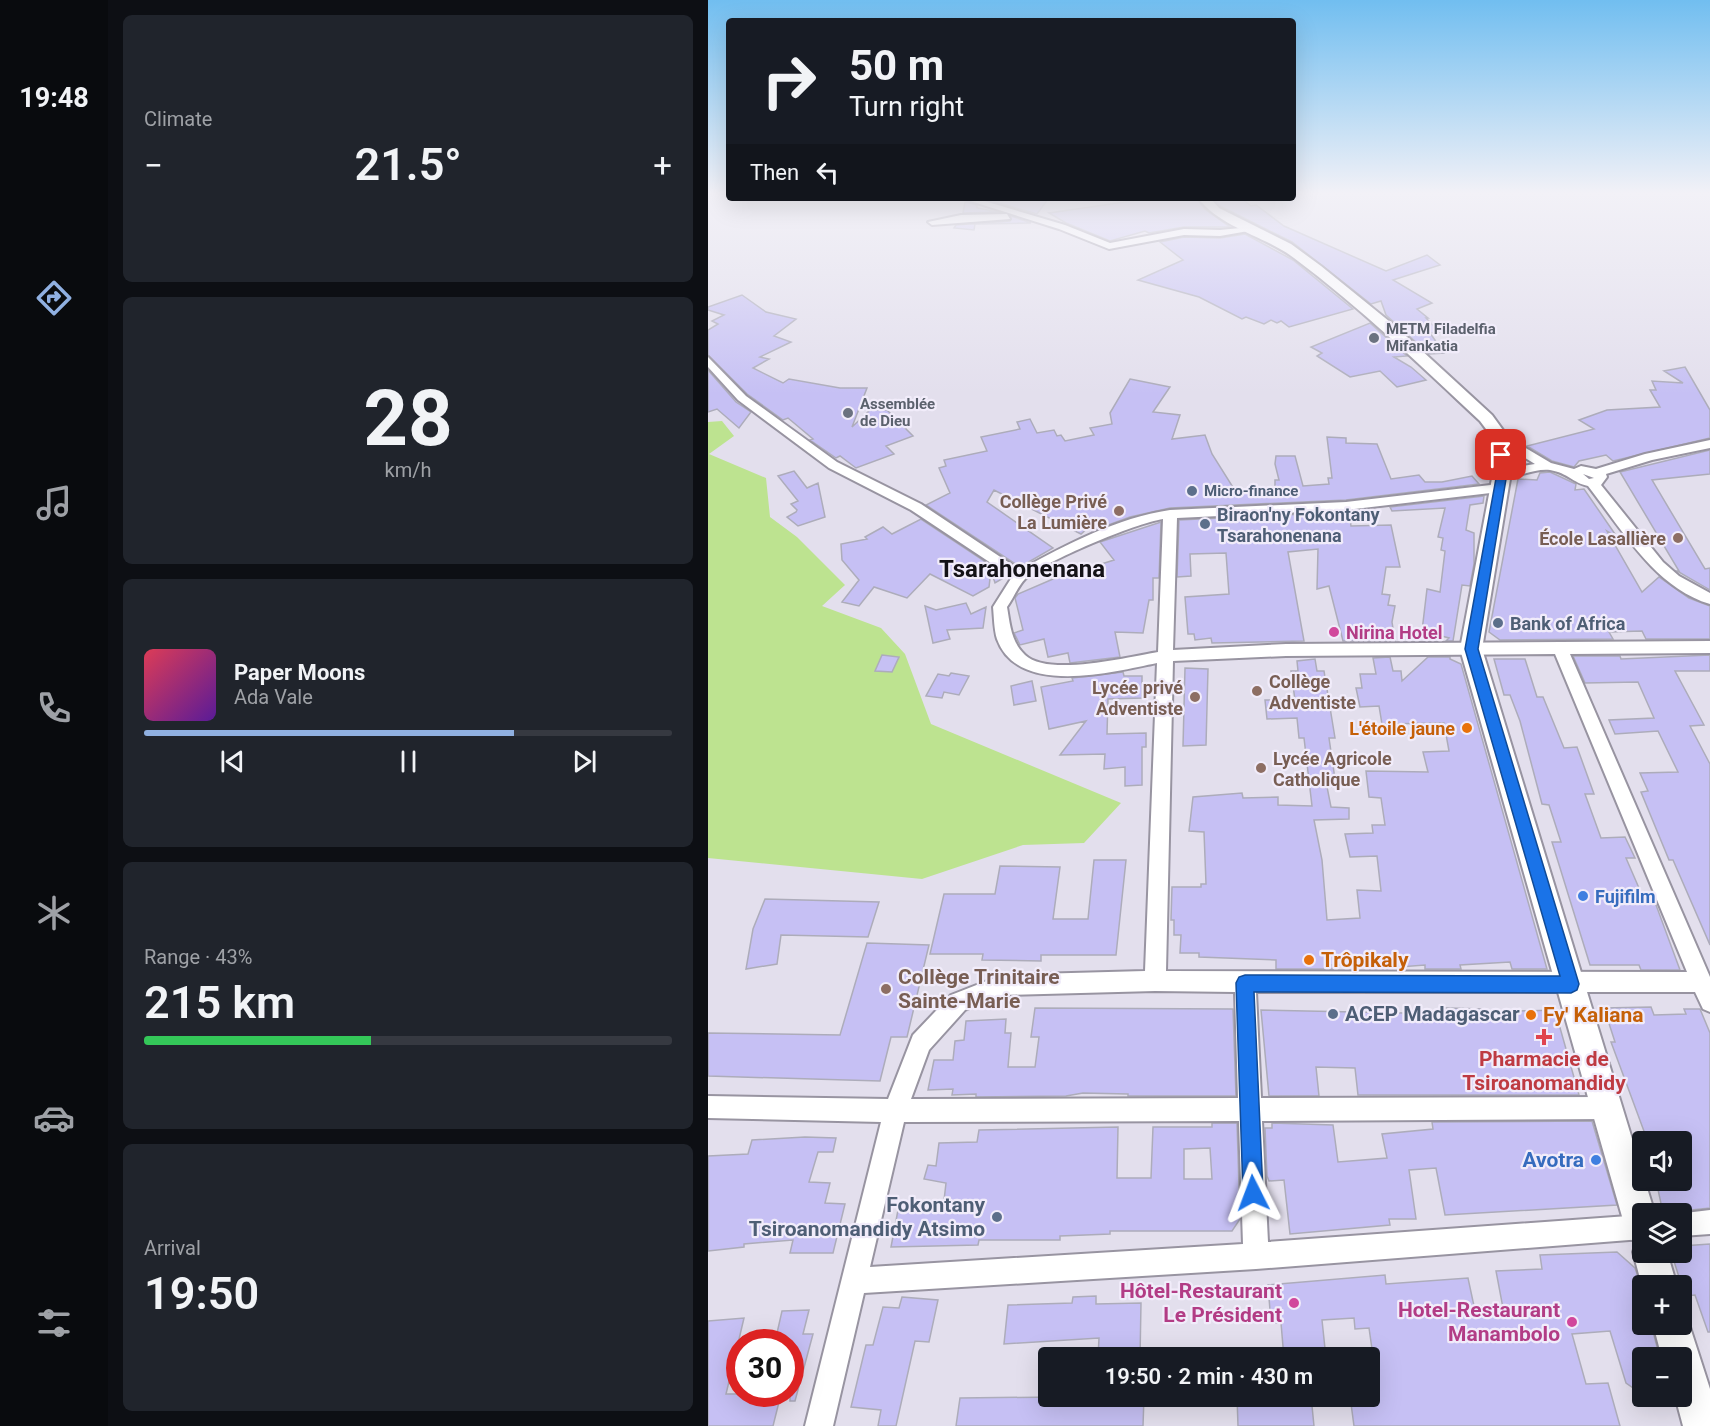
<!DOCTYPE html>
<meta charset="utf-8">
<style>
body{margin:0;font-family:Roboto,sans-serif;background:#20242c;color:#f1f3f6;height:100vh;display:flex;flex-direction:column;font-size:22px;white-space:nowrap}
*{box-sizing:border-box;margin:0}
p{font-size:20px;color:#9ea1a6}
.icon{flex:none;width:33px;height:33px;fill:none;stroke:currentColor;stroke-width:2;stroke-linecap:round;stroke-linejoin:round}
.map{position:relative;flex:1;overflow:hidden}
.panel{display:flex;flex-direction:column;gap:15px;padding:15px;background:#0d0f14;width:600px}
.panel>*{flex:none}
.banner{position:absolute;left:18px;top:18px;width:570px;height:183px;border-radius:6px;box-shadow:0 6px 24px #0002;background:#171b24;color:#f1f3f6;overflow:hidden}
.tools{position:absolute;left:924px;top:1131px;display:grid;gap:12px}
.tools a{display:grid;place-items:center;width:60px;height:60px;border-radius:6px;background:#171b24;box-shadow:0 6px 24px #0002;font-size:30px}
.speed{position:absolute;left:18px;top:1329px;display:flex;gap:12px;font-size:30px;font-weight:700;text-align:center}
.speed>*{display:grid;place-content:center;width:78px;height:78px;border-radius:50%;background:#171b24;box-shadow:0 6px 24px #0002;line-height:1}
.speed .limit{border:9px solid #d22;background:#fff;color:#111}
.pin{position:absolute;display:grid;place-items:center;width:51px;height:51px;color:#fff;margin:-26px;border-radius:12px;box-shadow:0 3px 9px #0006}
.me{position:absolute;width:66px;margin:-33px;rotate:357deg;stroke-linejoin:round;filter:drop-shadow(0 0 4px #0008)}
.turn{display:flex;align-items:center;gap:21px;height:126px;padding:0 24px;font-size:27px}
.turn .icon{width:78px;height:78px;stroke-width:2.5}
.turn b{display:block;font-size:42px;line-height:51px}
.then{display:flex;align-items:center;height:57px;padding:0 24px;background:#0003;gap:12px;font-size:22px}
.big{font-size:45px;font-weight:600;line-height:1.1}
.panel .card{flex:1;display:flex;flex-direction:column;justify-content:center;gap:9px;min-width:0;padding:0 21px;border-radius:9px;background:#20242c}
.panel .dial{align-items:center;gap:0}
.dial b{font-size:78px;line-height:1}
.song{display:flex;align-items:center;gap:18px}
.cover{width:72px;height:72px;border-radius:9px;background:linear-gradient(135deg,hsl(350 70% 55%),hsl(270 70% 35%))}
.played{height:6px;border-radius:3px;background:linear-gradient(90deg,#90b0e1 70%,#363941 70%)}
.keys{display:flex;justify-content:space-around;direction:ltr}
.heat{display:flex;justify-content:space-between;align-items:center;font-size:33px;direction:ltr}
.charge{height:9px;border-radius:4px;background:linear-gradient(90deg,#34c759 43%,#363941 0)}
.trip{position:absolute;left:330px;top:1347px;width:342px;height:60px;border-radius:6px;background:#171b24;box-shadow:0 6px 24px #0002;font-weight:600;line-height:60px;text-align:center}
main{display:flex;flex:1;min-height:0}
.menu{display:flex;flex-direction:column;width:108px;justify-content:space-around;align-items:center;background:#090b0e;color:#9ea1a6}
.menu .icon{width:42px;height:42px}
.menu .active{color:#90b0e1}
.menu b{font-size:27px;color:#f1f3f6}
.map>svg:first-child{display:block}
.green{fill:#bde390}
.building{fill:#c6c0f4;stroke:#adacba;stroke-width:1.5;fill-rule:evenodd}
.lines{fill:none;stroke-linecap:round;stroke-linejoin:round}
.minor-casing{stroke:#9894a1;stroke-width:4}
.secondary-casing{stroke:#9894a1;stroke-width:4}
.minor{fill:#fff;fill-rule:evenodd}
.secondary{fill:#fff;fill-rule:evenodd}
.route{fill:#1a73e8;stroke:#114b97;stroke-width:1.5}
.worship-dot{fill:#6b7280;stroke:#f1ecfa;stroke-width:2}
.service-dot{fill:#5c6f8a;stroke:#f1ecfa;stroke-width:2}
.education-dot{fill:#8d6e63;stroke:#f1ecfa;stroke-width:2}
.hotel-dot{fill:#d1479c;stroke:#f1ecfa;stroke-width:2}
.food-dot{fill:#e8710a;stroke:#f1ecfa;stroke-width:2}
.shop-dot{fill:#3f7fe0;stroke:#f1ecfa;stroke-width:2}
.health-dot{fill:#e0444e;stroke:#f1ecfa;stroke-width:2}
.labels{text-anchor:middle;dominant-baseline:central;stroke-width:4.5;stroke-linejoin:round;paint-order:stroke}
.far-worship-label{font-size:15px;font-weight:bold;fill:#5b616d;stroke:#f1ecfa;text-anchor:start}
.far-service-label{font-size:15px;font-weight:bold;fill:#4e5e75;stroke:#f1ecfa;text-anchor:start}
.education-label{font-size:18px;font-weight:bold;fill:#785e54;stroke:#f1ecfa;text-anchor:end}
.service-label{font-size:18px;font-weight:bold;fill:#4e5e75;stroke:#f1ecfa;text-anchor:start}
.hotel-label{font-size:18px;font-weight:bold;fill:#b23c85;stroke:#f1ecfa;text-anchor:start}
.food-label{font-size:18px;font-weight:bold;fill:#c56008;stroke:#f1ecfa;text-anchor:end}
.shop-label{font-size:18px;font-weight:bold;fill:#366cbe;stroke:#f1ecfa;text-anchor:start}
.near-food-label{font-size:21px;font-weight:bold;fill:#c56008;stroke:#f1ecfa;text-anchor:start}
.near-education-label{font-size:21px;font-weight:bold;fill:#785e54;stroke:#f1ecfa;text-anchor:start}
.near-service-label{font-size:21px;font-weight:bold;fill:#4e5e75;stroke:#f1ecfa;text-anchor:start}
.near-health-label{font-size:21px;font-weight:bold;fill:#be3a42;stroke:#f1ecfa}
.near-shop-label{font-size:21px;font-weight:bold;fill:#366cbe;stroke:#f1ecfa;text-anchor:end}
.near-hotel-label{font-size:21px;font-weight:bold;fill:#b23c85;stroke:#f1ecfa;text-anchor:end}
.district-label{font-size:24px;font-weight:bold;fill:#141217;stroke:#f1ecfa}
</style>
<main>
<nav class="menu">
<b>19:48</b>
<svg class="icon active" aria-label="directions" viewBox="0 0 24 24"><path d="M12 3l9 9-9 9-9-9zM9 14v-3h6M13 9l2 2-2 2"/></svg>
<svg class="icon" aria-label="music" viewBox="0 0 24 24"><path d="M9 18V5l10-2v13"/><circle cx="6" cy="18" r="3"/><circle cx="16" cy="16" r="3"/></svg>
<svg class="icon" aria-label="phone" viewBox="0 0 24 24"><path d="M5 4h4l2 5-3 2q2 4 5 5l2-3 5 2v4C11 20 4 13 5 4z"/></svg>
<svg class="icon" aria-label="climate" viewBox="0 0 24 24"><path d="M12 3v18M4 7l16 10M4 17L20 7"/></svg>
<svg class="icon" aria-label="car" viewBox="0 0 24 24"><path d="M5 17H2v-5l4-1 3-4h7l3 4 3 1v5h-3M9 17h6M6 11h13"/><circle cx="7" cy="17" r="2"/><circle cx="17" cy="17" r="2"/></svg>
<svg class="icon" aria-label="filters" viewBox="0 0 24 24"><path d="M4 7h16M4 17h16"/><circle cx="9" cy="7" r="2"/><circle cx="15" cy="17" r="2"/></svg>
</nav>
<section class="panel">
<div class="card"><p>Climate</p>
<div class="heat"><a>−</a><b class="big">21.5°</b><a>+</a></div>
</div>
<div class="card dial"><b>28</b><p>km/h</p></div>
<div class="card">
<div class="song"><i class="cover"></i><div><b>Paper Moons</b><p>Ada Vale</p></div></div>
<div class="played"></div>
<div class="keys"><svg class="icon" aria-label="previous" viewBox="0 0 24 24"><path d="M18 5L8 12l10 7zM5 5v14"/></svg><svg class="icon" aria-label="pause" viewBox="0 0 24 24"><path d="M8 5v14M16 5v14"/></svg><svg class="icon" aria-label="next" viewBox="0 0 24 24"><path d="M6 5l10 7-10 7zM19 5v14"/></svg></div>
</div>
<div class="card"><p>Range · 43%</p><b class="big">215 km</b><div class="charge"></div></div>
<div class="card"><p>Arrival</p><b class="big">19:50</b></div>
</section>
<div class="map">
<svg width="1002" height="1426" viewBox="0 0 1002 1426">
<rect width="100%" height="100%" fill="#e3dfed"/>
<path class="green" d="M14,421L26,436L1,454L58,478L62,517L89,537L137,585L114,606L173,628L197,654L223,724L413,803L376,843L315,845L214,879L0,858V422Z"/>
<path class="building" d="M445,198H488L498,210L522,227H476L441,233L437,231L402,241L358,223L341,213Z
M505,198H533L543,206L548,205L576,226L678,271L719,255L732,265L685,280L724,303L709,309L720,318H718L731,332L722,333L736,353L721,354L678,315L673,301L663,304L584,242L512,206Z
M340,199L329,214L284,201H304Z
M257,202L269,205V208L290,212L255,213Z
M303,216L323,223L267,224L266,230L246,228L248,225L302,221Z
M537,234L585,260L645,309L581,327L573,321L569,323L563,320L556,324L538,317L534,319L491,297L430,280L475,260L452,242L476,237L512,238Z
M34,295L58,312L88,319L66,336L83,342L52,357L61,359L45,368L75,383L81,379L132,388H159L144,427L162,410H179L205,436L178,446L186,454L148,468L132,456L128,458L102,440L105,439L80,418L75,420L39,394L0,355V330L10,324L4,321L16,315L0,310V307Z
M662,323L699,356L686,357L703,367L718,380L689,387L672,371L642,377L609,356L614,353L603,347Z
M977,367L1002,410V438L905,461L898,455L871,461L866,467L844,461L819,446L886,429L871,420L899,410L952,407L942,390H948L944,381L975,383L956,371Z
M0,370L28,402L43,412L31,428L9,409L0,412Z
M422,379L462,387L445,412L472,415L464,439L497,435L504,454L526,489L567,491V480H571L567,464L568,456H587L595,486L621,484L620,478H624L619,437L638,438V443L669,444L683,479L711,475L717,482H734L764,476L771,484L638,500L462,508L422,517L384,531L381,527L373,534L286,490L279,502L345,548L312,567L218,505L242,493L231,468L238,466L236,460L279,451L273,437L312,429L309,422L322,419L329,433L346,430L349,436L353,435L357,441L386,435L382,428L404,424L402,413Z
M1002,450V474L944,480L997,569L1002,568V590L969,571H971L912,472Z
M86,471L99,488L110,483L117,517L90,526L79,517L88,512L89,510L83,504L90,501L70,476Z
M842,472L868,484L867,490L876,489L909,537L899,531L934,592L951,577L981,598L1002,606V639H938L934,631L901,632L905,639L792,640L781,632L810,479L829,480L832,473Z
M776,496L775,503L762,505L758,530L766,533V564L762,586L754,585L745,641H738L741,638L714,631L719,589L732,592L737,551L733,550L735,538L730,537L737,508L684,511L682,507Z
M641,512L643,526L683,525L692,567H678L674,594L682,595L680,605L687,606L684,622L687,641H635L621,586L609,589L610,549L580,552L596,641L504,643L503,638L487,640L486,634H480L477,597L521,594L518,553L482,554L483,576L469,577L471,520Z
M213,519L299,576L287,583L283,570L281,587L265,596L222,574L199,598L166,587L151,606L134,602L151,580L134,560L133,544L159,539L157,537L175,527L184,534Z
M453,522L451,578H445V600H441L435,633L407,632L412,657L362,663L360,653L340,657L336,639L312,645L306,633L315,630L307,598L310,594L366,570L368,572L406,560L392,542Z
M258,603L263,614L278,607L275,628L239,630L242,639L225,643L217,606L228,610Z
M174,655L191,657L184,672L167,671Z
M1002,655V671H967L996,725L982,726L1002,764V945L965,860H961L933,792L940,791L932,773L970,772L950,731L907,734L901,720L946,718L930,682L877,683L865,656H912L913,659Z
M682,657L685,671H693L694,681L720,657H742V659L753,664L839,969H804L802,962L752,965L753,969H717V965L678,968V964L624,965L625,969H568V960L491,957V953H472L473,935H466V920H463L464,887H493V884H498L496,832L481,831L485,797L534,793L535,798L570,797V805L604,806L596,738H591L589,718L559,719L557,700H587L583,671H590L589,661L607,659L609,671H616L627,738H621L628,786L619,787L623,807L641,808V819L606,820L614,860L619,920L652,918L649,890L673,891L669,856L642,857L637,834L665,833L664,825H677L673,798L661,797L658,771L720,772L715,752L741,751L736,723L674,724L671,706L652,707L648,688H654L652,674H668L665,658Z
M786,659H817L829,697H835L856,748L869,747L886,794H877L893,838L917,837L927,858H918L934,895L944,894L972,970H933L931,965H882L844,842H853L841,805L834,804L812,721L802,695H796Z
M477,668L500,669L498,745L475,746Z
M415,672L416,676H434V698L400,699L399,734L438,733V747H434V785L417,786V767L396,769L397,754L352,755L378,721L341,729L333,687L365,681L364,678Z
M243,673L261,676L251,695L236,692L234,698L218,696L230,674L241,676Z
M324,681L328,701L306,705L303,686Z
M386,860H418L408,955H333V961L274,960L275,954H222L236,894H287L292,866L352,867L345,919H380Z
M57,899L171,902L160,937L73,935L69,964L38,969L45,929Z
M159,943L221,945L199,1037H183L172,1081L0,1076V1033L132,1035Z
M943,1007L946,1015L978,1014L976,1009H992L1002,1033V1208L955,1213L948,1180H974V1142H940L903,1042H907L896,1008Z
M327,1008L525,1009L528,1096H420V1094L375,1093L358,1096L268,1097V1094L244,1095L245,1089L220,1090L226,1060H245L247,1041L256,1040L258,1021L298,1019L297,1033H303L300,1067H327L331,1037H323Z
M738,1008L777,1009V1012L847,1010L871,1095H650L647,1068L608,1067L611,1096H561L553,1010L695,1013L696,1016L740,1015Z
M884,1121L909,1205L737,1215L728,1168L701,1170L708,1219H681L682,1225L582,1234L576,1180L561,1181L559,1176L557,1128H564V1123L625,1125L630,1162L679,1158L674,1134L725,1129L724,1122Z
M504,1123H529L532,1219L524,1231H402V1234L352,1236V1240H271L270,1245L183,1247L190,1210L235,1209L238,1183L216,1179L220,1165L228,1166L231,1143L269,1142L271,1130L410,1127L409,1178H443L445,1127H504ZM502,1148L504,1179H476V1149Z
M97,1137L128,1138L125,1152H110L101,1182L122,1183L117,1203L137,1204L125,1253H82L85,1240L36,1244V1247L0,1251V1156L40,1154L44,1140Z
M1002,1244V1332H1000L987,1295L977,1296L965,1258H973L974,1246Z
M909,1252L927,1268L934,1288V1324H943L952,1358H934V1394L918,1383L902,1331L864,1334L878,1384L900,1383L912,1426H646L642,1396H662V1392L670,1391L661,1328L647,1329L646,1318L614,1320L618,1358H576L573,1323H563L560,1285L677,1275L678,1284L760,1278L766,1306L795,1308L788,1271L834,1269L832,1255Z
M388,1296V1304L433,1303L432,1358H390L391,1338L296,1344L300,1305L364,1303L365,1297Z
M194,1297L230,1300L221,1342L207,1341L188,1426H170L173,1410L143,1407L158,1345H165L175,1307L191,1308Z
M101,1310L95,1334H105L87,1401H82V1342H67L74,1311Z
M36,1318L18,1394H73L65,1426H0V1321Z
M436,1396L435,1426H248L252,1398Z
M529,1396H603L606,1426H530Z"/>
<g class="lines">
<defs>
<path id="minor" d="M253,198H266L357,225L402,243L476,229L512,230L542,227L546,230L512,236L476,235L401,249L351,229Z
M299,214L302,219L224,225L220,222L253,215Z
M0,357L38,396L129,462L213,504L312,570C359,544 409,518 462,510L638,502L791,484L797,488L791,492L638,510L469,518L465,650L578,644L1002,641V653L862,654L1002,977V1012L995,1009L987,992H548L553,1098L899,1097L907,1100L910,1108L907,1116L899,1119L554,1121L560,1242L934,1215V1239L548,1269L156,1293L125,1426H97L173,1122L0,1118V1096L180,1099L205,1035L243,995L294,975L437,971L449,663C405,672 310,697 289,639C286,630 286,617 285,607L304,577L203,510L121,468L30,400L0,367ZM455,519L450,652C420,657 340,677 317,655C303,642 302,624 299,607C305,599 310,586 317,579C337,561 428,523 455,519ZM847,654L979,972L458,971L465,661L578,656ZM447,991L527,992L530,1098L203,1099L221,1050L257,1010L294,995ZM531,1121L535,1244L162,1267L196,1122Z
M792,433L843,463L866,469L873,466L888,469L937,454L1002,440V448L944,460L898,474L899,477L893,485L955,562L971,576L1002,593V604C947,588 913,528 880,486C865,483 860,473 842,470C825,468 806,480 790,476V470L827,464L788,440L786,437ZM875,474L886,478L881,479Z
M1002,1210V1234L974,1236V1214H969Z"/>
<path id="secondary" d="M490,198H502L511,208L583,244L613,266L687,326L784,415L800,437L803,473L774,649L947,1214H934V1252H959L969,1286H934L925,1252L929,1242L922,1239L917,1227L752,649L785,473L784,437L772,421C712,365 653,308 586,258C557,236 513,228 490,198Z
M974,1310L981,1324L1002,1389V1426H975L967,1396H974V1358H954L945,1324H974Z"/>
</defs>
<use href="#minor" class="minor-casing"/>
<use href="#secondary" class="secondary-casing"/>
<use href="#minor" class="minor"/>
<use href="#secondary" class="secondary"/>
</g>
<linearGradient id="sky" x2="0" y2="1"><stop stop-color="#71bef0"/><stop offset="0.49" stop-color="#f2f1f7"/><stop offset="1" stop-color="#f2f1f7" stop-opacity="0"/></linearGradient>
<rect width="1002" height="394" fill="url(#sky)"/>
<path class="route" d="M793,452L798,455L799,473L770,649L871,984L869,990L863,993L546,992L555,1193L552,1201L545,1203L538,1201L535,1193L528,983L531,977L537,975L852,976L757,649L789,473L788,455Z"/>
<g class="worship-dot">
<circle cx="666" cy="338" r="6"/>
<circle cx="140" cy="413" r="6"/>
</g>
<g class="service-dot">
<circle cx="484" cy="491" r="6"/>
<circle cx="497" cy="524" r="6"/>
<circle cx="790" cy="623" r="6"/>
<circle cx="625" cy="1014" r="6"/>
<circle cx="289" cy="1217" r="6"/>
</g>
<g class="education-dot">
<circle cx="411" cy="511" r="6"/>
<circle cx="970" cy="538" r="6"/>
<circle cx="549" cy="691" r="6"/>
<circle cx="487" cy="697" r="6"/>
<circle cx="553" cy="768" r="6"/>
<circle cx="178" cy="989" r="6"/>
</g>
<g class="hotel-dot">
<circle cx="626" cy="632" r="6"/>
<circle cx="586" cy="1303" r="6"/>
<circle cx="864" cy="1322" r="6"/>
</g>
<g class="food-dot">
<circle cx="759" cy="728" r="6"/>
<circle cx="601" cy="960" r="6"/>
<circle cx="823" cy="1015" r="6"/>
</g>
<g class="shop-dot">
<circle cx="875" cy="896" r="6"/>
<circle cx="888" cy="1160" r="6"/>
</g>
<path class="health-dot" d="M833 1028h6v6h6v6h-6v6h-6v-6h-6v-6h6z"/>
<g class="labels">
<g class="far-worship-label">
<text x="678" y="329">METM Filadelfia<tspan x="678" dy="17">Mifankatia</tspan></text>
<text x="152" y="404">Assemblée<tspan x="152" dy="17">de Dieu</tspan></text>
</g>
<g class="far-service-label">
<text x="496" y="491">Micro-finance</text>
</g>
<g class="education-label">
<text x="399" y="501">Collège Privé<tspan x="399" dy="21">La Lumière</tspan></text>
<text x="958" y="538">École Lasallière</text>
<text x="561" y="681" text-anchor="start">Collège<tspan x="561" dy="21">Adventiste</tspan></text>
<text x="475" y="687">Lycée privé<tspan x="475" dy="21">Adventiste</tspan></text>
<text x="565" y="758" text-anchor="start">Lycée Agricole<tspan x="565" dy="21">Catholique</tspan></text>
</g>
<g class="service-label">
<text x="509" y="514">Biraon'ny Fokontany<tspan x="509" dy="21">Tsarahonenana</tspan></text>
<text x="802" y="623">Bank of Africa</text>
</g>
<g class="hotel-label">
<text x="638" y="632">Nirina Hotel</text>
</g>
<g class="food-label">
<text x="747" y="728">L'étoile jaune</text>
</g>
<g class="shop-label">
<text x="887" y="896">Fujifilm</text>
</g>
<g class="near-food-label">
<text x="613" y="960">Trôpikaly</text>
<text x="835" y="1015">Fy' Kaliana</text>
</g>
<g class="near-education-label">
<text x="190" y="977">Collège Trinitaire<tspan x="190" dy="24">Sainte-Marie</tspan></text>
</g>
<g class="near-service-label">
<text x="637" y="1014">ACEP Madagascar</text>
<text x="277" y="1205" text-anchor="end">Fokontany<tspan x="277" dy="24">Tsiroanomandidy Atsimo</tspan></text>
</g>
<g class="near-health-label">
<text x="836" y="1059">Pharmacie de<tspan x="836" dy="24">Tsiroanomandidy</tspan></text>
</g>
<g class="near-shop-label">
<text x="876" y="1160">Avotra</text>
</g>
<g class="near-hotel-label">
<text x="574" y="1291">Hôtel-Restaurant<tspan x="574" dy="24">Le Président</tspan></text>
<text x="852" y="1310">Hotel-Restaurant<tspan x="852" dy="24">Manambolo</tspan></text>
</g>
<g class="district-label">
<text x="314" y="569">Tsarahonenana</text>
</g>
</g>
</svg>
<div class="tools">
<a><svg class="icon" aria-label="sound" viewBox="0 0 24 24"><path d="M4 9h4l5-4v14l-5-4H4zM17 9q2 3 0 6"/></svg></a>
<a><svg class="icon" aria-label="layers" viewBox="0 0 24 24"><path d="M12 4l9 5-9 5-9-5zM3 14l9 5 9-5"/></svg></a>
<a>+</a>
<a>−</a>
</div>
<div class="speed"><div class="limit">30</div></div>
<div class="pin" style="left:793px;top:455px;background:#d93025"><svg class="icon" aria-label="arrive" viewBox="0 0 24 24"><path d="M6 21V4h12l-3 4 3 4H6"/></svg></div>
<svg class="me" style="left:545px;top:1193px" viewBox="-20 -20 40 40"><path d="M0-17L14 15 0 8-14 15z" fill="#1a73e8" stroke="#fff" stroke-width="4"/></svg>
<div class="trip">19:50 · 2 min · 430 m</div>
<div class="banner">
<div class="turn"><svg class="icon" aria-label="right" viewBox="0 0 24 24"><path d="M7 20v-9h11M14 6l5 5-5 5"/></svg><div><b>50 m</b>Turn right</div></div>
<div class="then">Then<svg class="icon" aria-label="left" viewBox="0 0 24 24"><path d="M17 20v-9H6M10 6l-5 5 5 5"/></svg></div>
</div>
</div>
</main>
